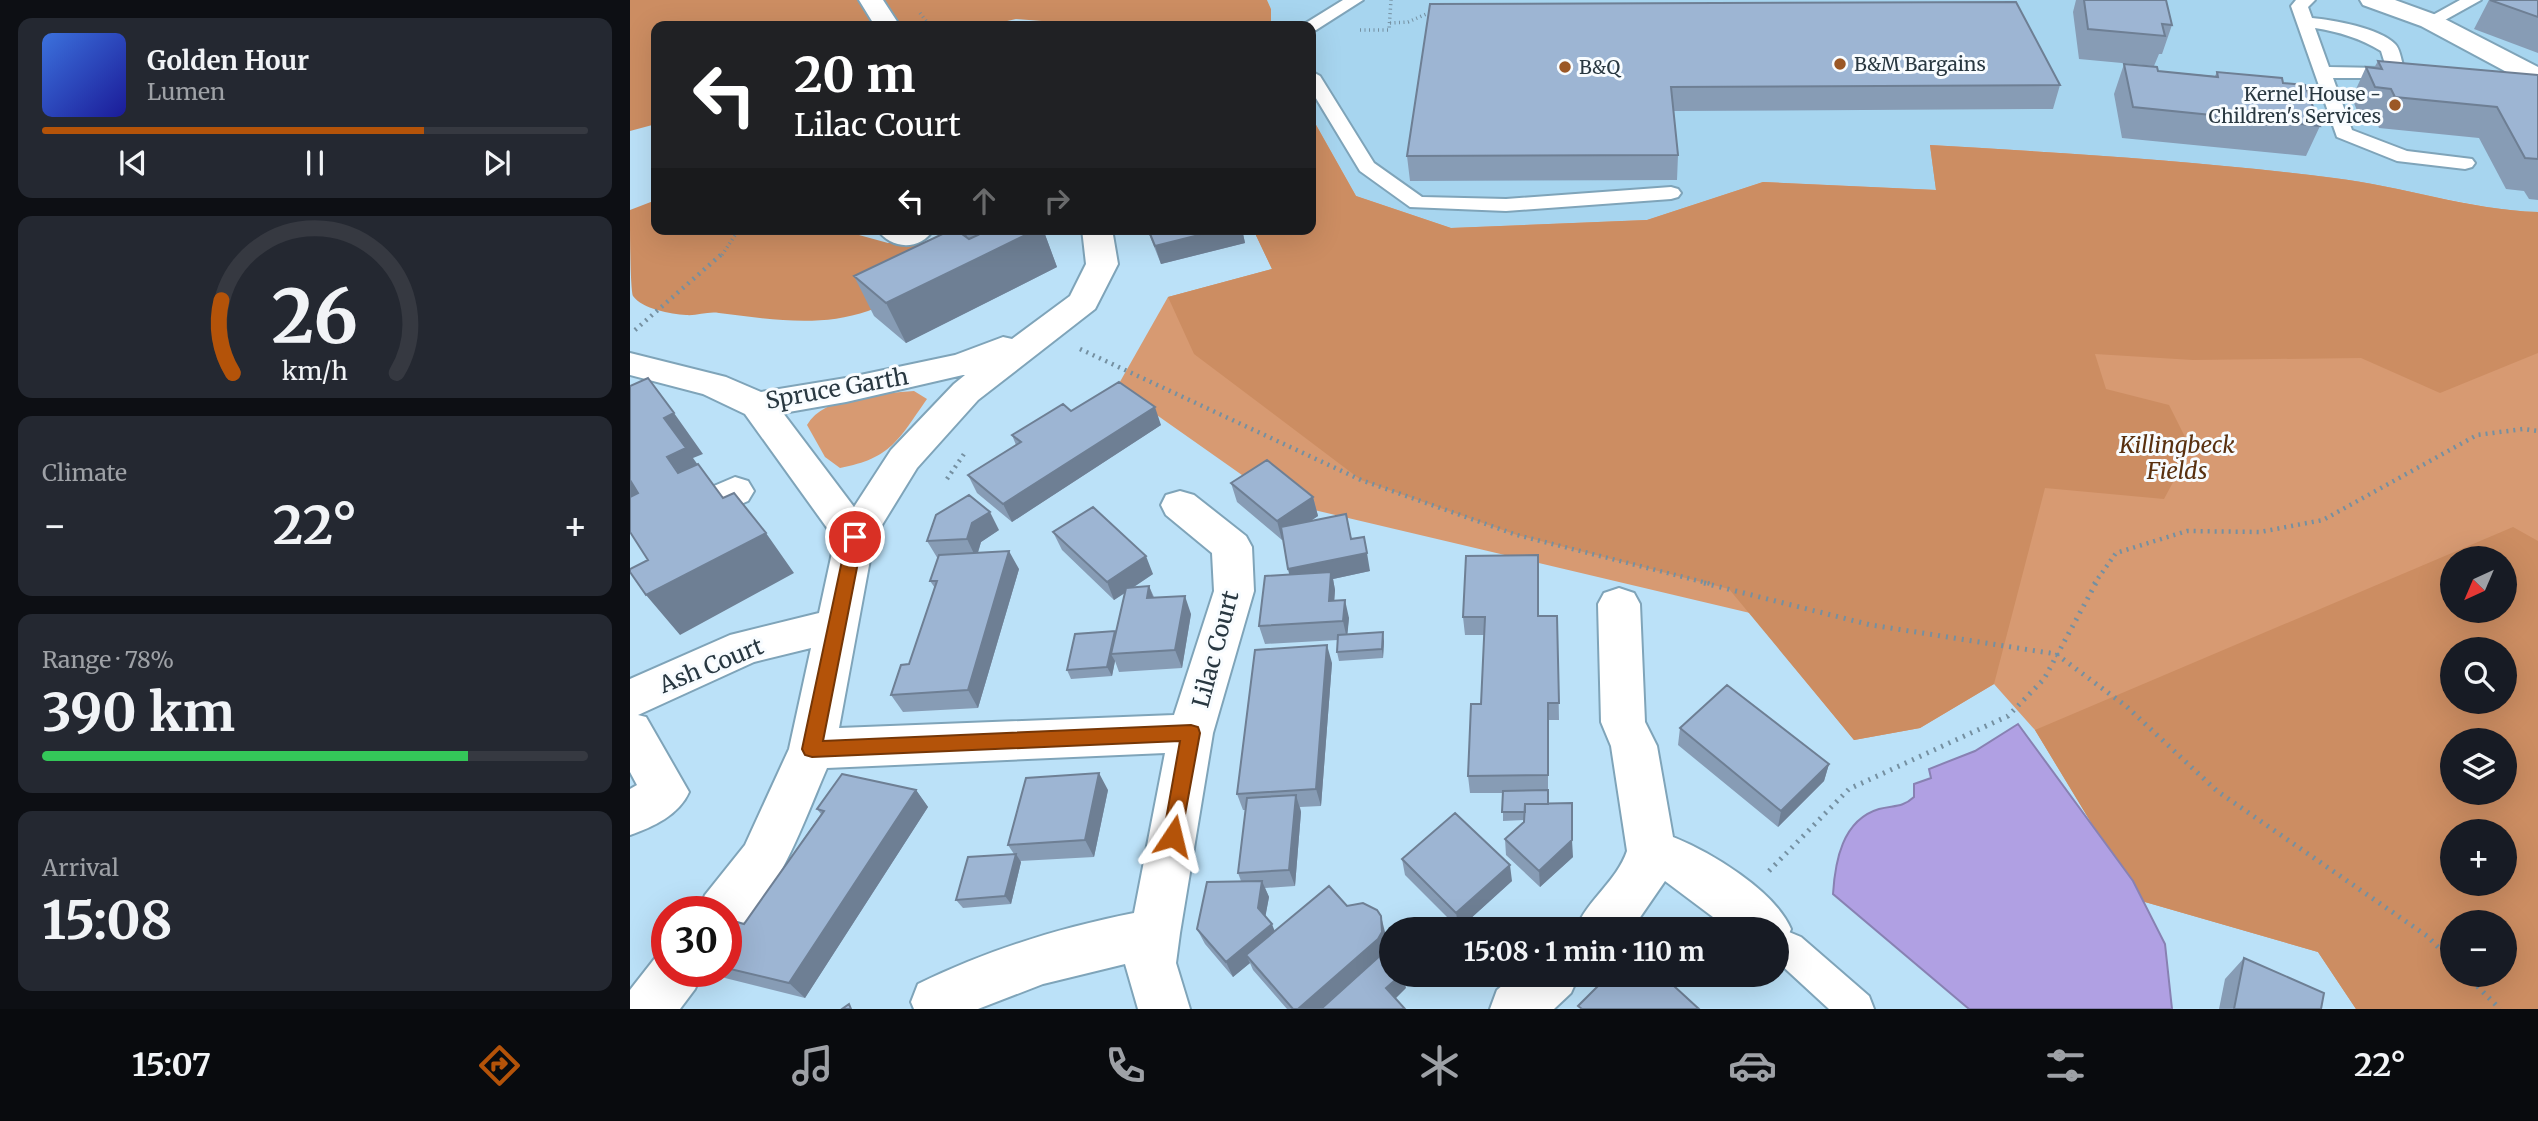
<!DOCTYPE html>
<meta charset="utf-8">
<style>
body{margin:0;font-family:Merriweather,serif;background:#242831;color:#f1f3f6;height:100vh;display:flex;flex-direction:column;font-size:26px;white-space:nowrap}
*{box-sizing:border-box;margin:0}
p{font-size:23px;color:#9ea1a6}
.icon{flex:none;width:38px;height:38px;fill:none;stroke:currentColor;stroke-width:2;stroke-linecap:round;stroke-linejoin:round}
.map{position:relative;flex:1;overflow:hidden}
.sheet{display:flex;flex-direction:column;gap:18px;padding:18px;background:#0d0f14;width:630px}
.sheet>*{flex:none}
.hud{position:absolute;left:21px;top:21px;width:665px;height:214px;border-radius:14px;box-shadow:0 7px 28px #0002;background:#202124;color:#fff;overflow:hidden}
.needle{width:46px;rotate:224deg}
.buttons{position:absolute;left:1810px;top:546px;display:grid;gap:14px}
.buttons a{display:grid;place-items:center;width:77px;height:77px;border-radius:50%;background:#171b24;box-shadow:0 7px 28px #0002;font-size:35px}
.speed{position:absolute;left:21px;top:896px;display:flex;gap:14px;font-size:35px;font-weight:700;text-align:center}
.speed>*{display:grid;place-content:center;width:91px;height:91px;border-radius:50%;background:#171b24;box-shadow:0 7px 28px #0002;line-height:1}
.speed .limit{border:10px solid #d22;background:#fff;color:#111}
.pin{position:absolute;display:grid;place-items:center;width:60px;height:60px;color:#fff;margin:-30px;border:4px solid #fff;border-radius:50%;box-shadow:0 2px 7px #0007}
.me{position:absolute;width:77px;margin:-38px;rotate:10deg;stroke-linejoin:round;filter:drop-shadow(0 0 5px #0008)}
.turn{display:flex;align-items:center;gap:24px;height:147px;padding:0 28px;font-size:32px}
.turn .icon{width:91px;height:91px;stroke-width:2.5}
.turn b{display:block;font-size:49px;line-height:60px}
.lanes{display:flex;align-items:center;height:66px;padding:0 28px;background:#0003;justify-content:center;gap:35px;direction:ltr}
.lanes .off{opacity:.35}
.big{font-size:52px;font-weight:700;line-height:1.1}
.sheet .card{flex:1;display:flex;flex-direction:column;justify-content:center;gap:10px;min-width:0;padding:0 24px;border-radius:14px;background:#242831}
.sheet .dial{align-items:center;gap:0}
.dial svg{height:182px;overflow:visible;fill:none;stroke:#363941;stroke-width:7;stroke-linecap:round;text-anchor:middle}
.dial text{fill:#f1f3f6;stroke:none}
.song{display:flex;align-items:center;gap:21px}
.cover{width:84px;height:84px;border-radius:10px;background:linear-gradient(135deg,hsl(220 70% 55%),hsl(240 70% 35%))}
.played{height:7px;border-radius:4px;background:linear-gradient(90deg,#b45309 70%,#363941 70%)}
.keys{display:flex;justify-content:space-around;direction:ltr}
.heat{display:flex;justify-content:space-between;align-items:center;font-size:38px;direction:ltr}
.charge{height:10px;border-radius:5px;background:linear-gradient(90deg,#34c759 78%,#363941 0)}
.trip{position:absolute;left:749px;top:917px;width:410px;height:70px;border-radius:35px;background:#171b24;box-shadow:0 7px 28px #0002;font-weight:700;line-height:70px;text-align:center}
.tabs{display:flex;height:112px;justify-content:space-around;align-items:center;background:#090b0e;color:#9ea1a6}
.tabs .icon{width:49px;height:49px}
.tabs .active{color:#b45309}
.tabs b{font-size:32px;color:#f1f3f6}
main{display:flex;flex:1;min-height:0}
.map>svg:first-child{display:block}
.built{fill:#a7d5ef}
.green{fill:#d79a72;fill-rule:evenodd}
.forest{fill:#cc8d62;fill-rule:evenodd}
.water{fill:#b0a0e3;stroke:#8881b2;stroke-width:2}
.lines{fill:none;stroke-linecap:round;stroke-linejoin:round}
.lane-casing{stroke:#7fa4b9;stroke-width:4}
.street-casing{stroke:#7fa4b9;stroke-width:4}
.path-far2{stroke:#7590a1;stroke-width:3.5;stroke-dasharray:1 3.5;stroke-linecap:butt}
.path-far1{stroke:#7590a1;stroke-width:4.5;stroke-dasharray:2 5;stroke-linecap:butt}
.path{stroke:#7590a1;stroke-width:5;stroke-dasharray:2 6;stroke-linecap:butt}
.lane{fill:#fff;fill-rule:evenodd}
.street{fill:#fff;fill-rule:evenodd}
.wall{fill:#879cb5}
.shaded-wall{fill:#6e7f94}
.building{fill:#9db5d3;stroke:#6e7f94;stroke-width:2}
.route{fill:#b45309;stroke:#753606;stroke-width:2}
.poi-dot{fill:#9b5826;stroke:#f8fcff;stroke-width:2.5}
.labels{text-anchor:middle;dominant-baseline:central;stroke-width:6;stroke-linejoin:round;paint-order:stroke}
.far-poi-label{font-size:19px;fill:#293841;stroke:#f8fcff;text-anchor:start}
.street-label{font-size:23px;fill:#293841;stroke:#f8fcff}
.park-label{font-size:23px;font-style:italic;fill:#59300f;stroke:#f8fcff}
</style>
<main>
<section class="sheet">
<div class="card">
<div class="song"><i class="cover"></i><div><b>Golden Hour</b><p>Lumen</p></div></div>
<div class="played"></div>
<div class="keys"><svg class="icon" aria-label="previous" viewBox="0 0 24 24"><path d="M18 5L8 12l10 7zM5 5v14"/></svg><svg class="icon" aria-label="pause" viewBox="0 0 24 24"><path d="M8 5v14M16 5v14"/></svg><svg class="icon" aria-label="next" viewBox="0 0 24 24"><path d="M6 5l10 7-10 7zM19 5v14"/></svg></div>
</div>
<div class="card dial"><svg viewBox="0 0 100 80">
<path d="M14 69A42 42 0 1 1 86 69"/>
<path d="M14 69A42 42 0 0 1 9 37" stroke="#b45309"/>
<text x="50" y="56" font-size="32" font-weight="700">26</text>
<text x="50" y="72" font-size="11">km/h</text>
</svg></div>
<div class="card"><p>Climate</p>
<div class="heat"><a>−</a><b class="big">22°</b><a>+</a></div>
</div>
<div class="card"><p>Range · 78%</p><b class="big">390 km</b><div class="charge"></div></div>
<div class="card"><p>Arrival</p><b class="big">15:08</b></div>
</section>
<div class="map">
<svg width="1908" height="1009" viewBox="0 0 1908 1009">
<rect width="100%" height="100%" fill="#bbe1f8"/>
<path class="built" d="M637,0H1908V212L1878,211L1705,178L1433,153L1301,145L1306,190L1133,182L1017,220L821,228L726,196L681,116V26H641V9Z"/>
<path class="green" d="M681,116L726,196L821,228L1017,220L1133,182L1306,190L1300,145C1434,153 1570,161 1704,178C1772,186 1839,210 1908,212V1009H1726L1688,952L1508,900L1405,730L1364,684L1290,728L1224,740L1120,613L680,509L629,487L487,387L538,297L642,269L623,229H681ZM1822,558H1874V611H1822ZM1822,649H1874V702H1822ZM1822,740H1874V793H1822ZM1822,831H1874V884H1822ZM1822,922H1874V975H1822Z
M284,391L297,399C268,440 262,458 210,468L195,457L177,425C194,395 252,394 284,391Z"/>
<path class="forest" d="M0,0H637L641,9V26H476L386,19L355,26H26V124L0,131Z
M681,116L726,196L821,228L1017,220L1133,182L1306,190L1300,145C1434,153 1570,161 1704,178C1772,186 1839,210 1908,212V353L1810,393L1731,358L1563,360L1465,354L1476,389L1539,405L1561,449L1534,499L1415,488L1364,684L1290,728L1224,740L1099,589L887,535L731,480L564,354L538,297L642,269L623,229H681Z
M26,200V229H201L208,235H229L258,243L282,241L313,269C289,284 264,302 238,311C189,328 138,319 89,313C78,311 67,316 56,315C41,314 12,309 3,296C0,287 0,225 0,210Z
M1883,527L1908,541V1009H1726L1688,952L1508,900L1405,730ZM1822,558H1874V611H1822ZM1822,649H1874V702H1822ZM1822,740H1874V793H1822ZM1822,831H1874V884H1822ZM1822,922H1874V975H1822Z"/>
<path class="water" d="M1388,724L1503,881L1535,944L1542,1009H1339L1203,894C1205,862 1212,820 1249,809C1264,805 1272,808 1284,797V784L1301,778L1299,769L1345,751Z"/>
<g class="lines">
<defs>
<path id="lane" d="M713,0H733L686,30L681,31V26H671Z
M1666,0H1685L1678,7L1682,18C1704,20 1749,28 1765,44C1770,49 1771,59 1773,65L1761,78H1703L1722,130L1777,151L1842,159L1845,163L1842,167L1835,169L1767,161L1707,137L1661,6ZM1685,28C1709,32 1730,38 1751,51L1755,64L1750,68L1699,67Z
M1830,0H1851L1806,25L1800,26L1792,21Z
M681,71L690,76L744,163L792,197L876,199L1041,187L1048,189L1051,193L1048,197L1041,199L876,211L780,207L730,171L681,90Z
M1159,932L1171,937L1239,996L1244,1009H1199L1147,961V937Z"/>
<path id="street" d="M229,0H253L270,26H245Z
M1730,0H1765L1809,16L1908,67V86L1899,84L1791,26L1733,5Z
M247,229H304C290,251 261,250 247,229Z
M452,229H482L488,264L465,309L348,400L287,468L244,538L209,728L544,715L584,591L582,553L536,515L531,505L536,495L550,491L564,495L616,536L622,547L624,591L583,733L550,933L546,963L560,1009H508L495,964L413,984L348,1009H284L281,1002L288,984C358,950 428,928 504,913L535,753L197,768C177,813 142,916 96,934V912H68L75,895L115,845L159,749L181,648L124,662L8,715L16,717L59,792C49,815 23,827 0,835V789L7,785L0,772V679L100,635L189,613L205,539L115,414L73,394L0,375V353L96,377L131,392L216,378L325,355L373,337L382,339L440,296L456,264ZM333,375H335L324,384L261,450L224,507L153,413L216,402Z
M105,477L118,481L124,491L118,501L72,521L58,517L53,507L58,497Z
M989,588L1004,593L1010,604L1015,722L1027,746L1043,837C1081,852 1145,891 1161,929L1154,946L1146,949V929H1099L1035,881L1002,929H946C957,900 987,881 997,851L981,746L971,722L968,604L974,593Z
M37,950V971H73L65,989L50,1009H0V990L29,953Z
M885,975H949L941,993L924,1009H860L867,990Z"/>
</defs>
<use href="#lane" class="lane-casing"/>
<use href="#street" class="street-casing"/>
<path class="path-far2" d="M290,13L300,26
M760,23L778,22L801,12
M730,30H759L761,0
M92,255L109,229"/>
<path class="path-far1" d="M5,330L93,253
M450,349L731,480L887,535L1081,584
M317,479L336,451
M1464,584L1486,553L1557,531L1630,532L1693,520L1847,435L1893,429L1908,431"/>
<path class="path" d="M1074,583L1241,625L1426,654L1496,706L1587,791L1797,936L1822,961
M1139,871L1219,789L1378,716L1414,679L1466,583
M1836,975L1870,1009"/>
<use href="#lane" class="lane"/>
<use href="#street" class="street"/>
</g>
<path class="wall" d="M1446,0H1536L1542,25L1532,54H1529L1524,66L1449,59L1443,12Z
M1859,0H1908V53L1844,29Z
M800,4L1430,85L1423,109L1043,111L1048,155L1047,180L780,181L777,156Z
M1748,61L1908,75V200L1899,199L1894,191L1876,189L1849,138L1749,128L1746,119L1730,118L1722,98L1736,67L1744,68Z
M1494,64L1528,71L1585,76L1587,72L1653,83L1690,126L1676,156L1492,138L1484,94Z
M317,229H413L427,267L276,343L244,316L224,276L318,232Z
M517,229H612L615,243L531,264Z
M441,411L531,425L382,522L347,493L338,475L386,445L382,435Z
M601,483L683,497L688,516L679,522L721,539L740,571L703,579L705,590L704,601L719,618L717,634L754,641L753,658L709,661L707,652L708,640L635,644L629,626L659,574L653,539L652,540L607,502Z
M369,530L351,542L348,553L389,569L348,708L273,712L261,695L279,664L305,588L300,581L308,559L297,541Z
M423,532L523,574L504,587L519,586L524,597L561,614L552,668L489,672L485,661L482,676L441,679L437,670L485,631L486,634L495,593L484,600L432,550Z
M908,573V616H927L929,720H918V804L943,857L910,887L876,855L875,839L894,822V820L873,821V793H840L838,776L851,704L854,635H835L833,617Z
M702,663L691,806L670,807L671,812L665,886L635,888L639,897L635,917L645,931L717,906L755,932L756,947L752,954L690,1009H657L623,970L620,963L603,977L575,944L567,929L611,881L608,873L616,810H613L607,794Z
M1050,728L1199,764L1194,781L1148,827L1048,745Z
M286,790L298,807L175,998L95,978L87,971H96V938L114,924L191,814L187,809Z
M478,790L464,857L390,861L391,862L381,904L333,908L326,900L384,854L378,845Z
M772,859L882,881L829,929L775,875Z
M1614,958L1691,1009H1589L1595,979Z"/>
<path class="shaded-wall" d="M331,229H334L341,247L339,248Z
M395,229H413L427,267L276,343L256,303Z
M593,229H612L615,243L531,264L525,246Z
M525,407L531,425L382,522L373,504Z
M44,413L73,454L63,458L85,489L67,498L37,457L34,418Z
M0,479L29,516L0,524Z
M683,497L688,516L652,540L647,521Z
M360,512L369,530L351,542L346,558L337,539L342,523Z
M136,533L164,573L50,635L16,595Z
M379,551L389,569L348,708L338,690Z
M737,553L740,571L703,579L705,590L703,619L663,587L658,569Z
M516,556L523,574L484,600L477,582Z
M519,586L526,605L517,598Z
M555,596L561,614L552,668L545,650Z
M715,600L719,618L717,639L713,621Z
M485,631L489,641L481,654L485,661L482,676L477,667Z
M753,632L754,641L753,658L752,649Z
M697,645L702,663L691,806L686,789Z
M1199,764L1194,781L1148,827L1151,811Z
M469,773L478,790L464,857L455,840Z
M286,790L298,807L175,998L159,983Z
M666,795L671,812L665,886L659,870Z
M942,840L943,857L910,887L909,871Z
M386,854L391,862L381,904L375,896Z
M880,865L882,881L829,929L826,913Z
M632,881L639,897L634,924L628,908Z
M751,916L755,932L756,947L752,954L690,1009H668Z
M642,924L648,940L616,955L620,963L603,977L596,962Z
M771,975H773L776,988L761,1003L756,988Z"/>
<path class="building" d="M1454,0H1536L1542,25L1532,24L1535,36L1458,29Z
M1860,0H1908V17Z
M1386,2L1430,85L1041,87L1048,155L777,156L800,4Z
M459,23L460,26H441Z
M1748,61L1908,75V159L1895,158L1867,107L1765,97L1761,89L1745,87L1736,67L1752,69Z
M1494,64L1527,67L1528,71L1588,77L1587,72L1652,78L1653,83L1675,85L1690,126L1503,107Z
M323,229H325L339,239L348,235L341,229H408L256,303L224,276Z
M518,229H593L525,246Z
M18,378L44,413L34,418L56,448L37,457L48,473L68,464L93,498L104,493L136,533L16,595L0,572V569L18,560L0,532V497L8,493L0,480V386Z
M489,382L525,407L373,504L338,475L391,442L382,435L433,404L441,411Z
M637,460L683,497L647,521L601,483Z
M339,495L360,512L342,523L337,539L297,541L306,515Z
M463,507L516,556L477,582L423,532Z
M716,514L721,539L734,537L737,553L658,569L651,527Z
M379,551L338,690L261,695L271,665L279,664L307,581H300L309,555Z
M908,555V616H927L929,703H918V775L838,776L841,704H851L855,617H833L836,556Z
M701,572L699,601L715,600L713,621L629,626L635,576Z
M519,586L517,598L555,596L545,650L481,654L496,588Z
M485,631L477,667L437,670L445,634Z
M753,632L752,649L707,652L708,635Z
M697,645L686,789L607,794L625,650Z
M1097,685L1199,764L1151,811L1050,728Z
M469,773L455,840L378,845L396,778Z
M212,774L286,790L159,983L96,968V938L107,922L114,924L194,811L187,809Z
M918,790V804H895V812H872L873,791Z
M666,795L659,870L608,873L617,798Z
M942,803V840L909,871L875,839L894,822L895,804Z
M825,813L880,865L826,913L772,859Z
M386,854L375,896L326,900L338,857Z
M632,881L628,908L642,924L596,962L567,929L577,882Z
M699,886L717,906L733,903L747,910L751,916L752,932L748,939L668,1009H663L616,955Z
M753,953L761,962V975H771L756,988L775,1009H691Z
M1614,958L1694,993L1691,1009H1604Z
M979,975H1032L1069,1009H952L948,1006Z
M219,1004L221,1009H212Z"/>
<path class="route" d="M225,531L233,537L193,741L561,725L568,727L570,733L550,842L543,845L536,842L533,836L550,741L182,757L175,755L172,749L217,537Z"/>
<g class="poi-dot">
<circle cx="1210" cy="64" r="7"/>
<circle cx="935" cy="67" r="7"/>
<circle cx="1765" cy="105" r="7"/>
</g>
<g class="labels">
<g class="far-poi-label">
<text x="1224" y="64">B&amp;M Bargains</text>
<text x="949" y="67">B&amp;Q</text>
<text x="1751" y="94" text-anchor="end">Kernel House -<tspan x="1751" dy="22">Children's Services</tspan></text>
</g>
<g class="street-label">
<text transform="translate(207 388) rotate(-10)">Spruce Garth</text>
<text transform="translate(585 649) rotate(-75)">Lilac Court</text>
<text transform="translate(81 665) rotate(-22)">Ash Court</text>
</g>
<g class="park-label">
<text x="1547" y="444">Killingbeck<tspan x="1547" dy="26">Fields</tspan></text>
</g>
</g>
</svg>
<div class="buttons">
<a><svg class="needle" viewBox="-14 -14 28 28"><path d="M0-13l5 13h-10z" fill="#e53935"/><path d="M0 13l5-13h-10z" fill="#9ea1a6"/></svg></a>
<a><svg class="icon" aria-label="search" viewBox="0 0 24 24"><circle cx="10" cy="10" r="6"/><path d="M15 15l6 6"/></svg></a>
<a><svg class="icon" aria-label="layers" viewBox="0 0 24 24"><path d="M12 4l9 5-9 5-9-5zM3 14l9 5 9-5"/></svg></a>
<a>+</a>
<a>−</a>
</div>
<div class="speed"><div class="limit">30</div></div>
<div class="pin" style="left:225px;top:537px;background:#d93025"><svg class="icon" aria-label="arrive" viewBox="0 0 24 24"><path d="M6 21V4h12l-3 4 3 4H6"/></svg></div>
<svg class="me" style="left:543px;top:836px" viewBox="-20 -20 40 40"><path d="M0-17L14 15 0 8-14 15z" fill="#b45309" stroke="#fff" stroke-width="4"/></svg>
<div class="trip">15:08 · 1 min · 110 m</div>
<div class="hud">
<div class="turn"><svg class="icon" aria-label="left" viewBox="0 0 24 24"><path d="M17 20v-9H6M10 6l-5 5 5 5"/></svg><div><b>20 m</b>Lilac Court</div></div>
<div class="lanes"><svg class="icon" aria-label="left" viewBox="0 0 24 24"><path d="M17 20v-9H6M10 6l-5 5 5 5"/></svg><svg class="icon off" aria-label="ahead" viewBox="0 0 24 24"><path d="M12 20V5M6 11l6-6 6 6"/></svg><svg class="icon off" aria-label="right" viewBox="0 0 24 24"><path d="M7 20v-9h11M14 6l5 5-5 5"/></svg></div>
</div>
</div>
</main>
<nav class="tabs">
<b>15:07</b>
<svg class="icon active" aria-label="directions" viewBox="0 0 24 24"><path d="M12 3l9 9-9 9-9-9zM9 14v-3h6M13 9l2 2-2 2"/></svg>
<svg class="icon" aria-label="music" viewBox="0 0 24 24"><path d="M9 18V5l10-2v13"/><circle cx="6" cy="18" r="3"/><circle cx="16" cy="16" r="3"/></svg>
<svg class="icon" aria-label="phone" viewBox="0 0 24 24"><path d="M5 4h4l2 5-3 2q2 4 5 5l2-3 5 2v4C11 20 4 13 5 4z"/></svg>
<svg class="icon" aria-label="climate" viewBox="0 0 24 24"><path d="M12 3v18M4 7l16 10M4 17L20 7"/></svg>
<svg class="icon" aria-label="car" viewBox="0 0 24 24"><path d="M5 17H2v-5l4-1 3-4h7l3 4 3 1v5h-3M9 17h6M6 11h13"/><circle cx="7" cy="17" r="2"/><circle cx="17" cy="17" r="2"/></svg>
<svg class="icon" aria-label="filters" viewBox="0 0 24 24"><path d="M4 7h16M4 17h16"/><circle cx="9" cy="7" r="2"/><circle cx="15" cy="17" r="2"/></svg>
<b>22°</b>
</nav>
